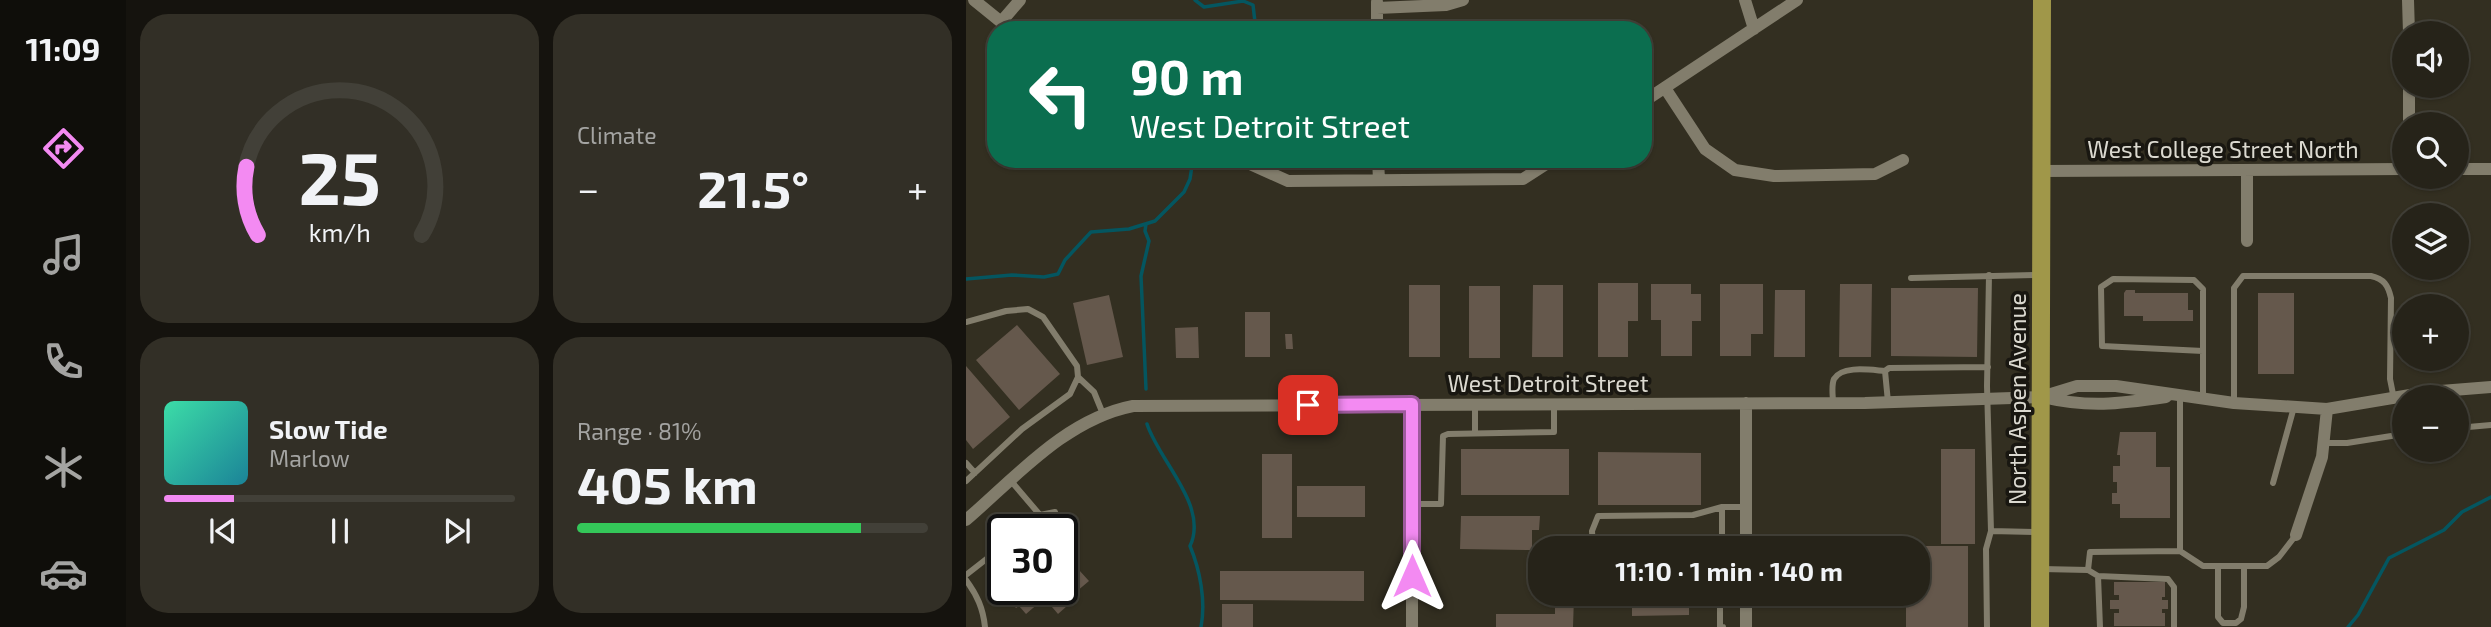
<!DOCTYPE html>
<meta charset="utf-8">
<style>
body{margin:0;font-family:"Exo 2",sans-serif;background:#322f26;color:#f1f3f6;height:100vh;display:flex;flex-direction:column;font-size:26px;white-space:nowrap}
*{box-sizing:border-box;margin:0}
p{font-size:23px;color:#a4a4a2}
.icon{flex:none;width:38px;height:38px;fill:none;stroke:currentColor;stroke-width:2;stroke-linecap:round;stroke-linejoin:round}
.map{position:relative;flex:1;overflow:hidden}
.panel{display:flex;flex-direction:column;gap:14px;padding:14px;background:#15130e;width:840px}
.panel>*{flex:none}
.top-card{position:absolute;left:21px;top:21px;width:665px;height:147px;border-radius:28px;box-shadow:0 2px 5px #0004,0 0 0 2px #424038;background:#0b6e4f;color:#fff;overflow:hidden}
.tools{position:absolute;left:1426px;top:21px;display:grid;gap:14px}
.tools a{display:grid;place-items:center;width:77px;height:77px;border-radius:50%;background:#262319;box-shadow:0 2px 5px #0004,0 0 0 2px #424038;font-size:35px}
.speed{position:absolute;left:21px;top:514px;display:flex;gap:14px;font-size:35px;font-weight:700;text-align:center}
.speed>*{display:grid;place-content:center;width:91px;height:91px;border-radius:50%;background:#262319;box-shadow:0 2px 5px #0004,0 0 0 2px #424038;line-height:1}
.speed .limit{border:4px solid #111;border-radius:10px;background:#fff;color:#111}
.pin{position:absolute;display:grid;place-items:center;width:60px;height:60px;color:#fff;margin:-30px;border-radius:14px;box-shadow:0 4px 10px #0006}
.me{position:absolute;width:77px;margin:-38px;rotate:0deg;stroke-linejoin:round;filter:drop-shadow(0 0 5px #0008)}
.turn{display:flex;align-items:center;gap:24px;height:147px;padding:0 28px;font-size:32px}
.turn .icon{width:91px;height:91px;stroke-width:2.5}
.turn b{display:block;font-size:49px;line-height:60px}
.big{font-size:52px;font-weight:700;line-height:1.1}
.panel .card{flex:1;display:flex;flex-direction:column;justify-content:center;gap:10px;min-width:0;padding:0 24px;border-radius:28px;background:#322f26}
.panel .dial{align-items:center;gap:0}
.dial svg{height:182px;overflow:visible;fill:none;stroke:#424038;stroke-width:7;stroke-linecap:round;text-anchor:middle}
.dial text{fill:#f1f3f6;stroke:none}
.song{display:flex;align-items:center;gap:21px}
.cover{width:84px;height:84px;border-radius:10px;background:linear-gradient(135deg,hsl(160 70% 55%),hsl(190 70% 35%))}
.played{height:7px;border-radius:4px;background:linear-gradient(90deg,#f38af2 20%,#424038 20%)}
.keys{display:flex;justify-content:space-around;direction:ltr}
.heat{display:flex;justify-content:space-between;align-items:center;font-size:38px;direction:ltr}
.charge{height:10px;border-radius:5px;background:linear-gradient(90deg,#34c759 81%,#424038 0)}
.panel .tiles{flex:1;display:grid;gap:14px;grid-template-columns:repeat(2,1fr)}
.trip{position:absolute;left:562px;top:536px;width:402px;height:70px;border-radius:28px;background:#262319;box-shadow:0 2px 5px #0004,0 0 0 2px #424038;font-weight:700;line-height:70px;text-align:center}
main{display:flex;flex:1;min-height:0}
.tabs{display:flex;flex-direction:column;width:126px;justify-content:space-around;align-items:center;background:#0f0e0a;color:#a4a4a2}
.tabs .icon{width:49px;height:49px}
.tabs .active{color:#f38af2}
.tabs b{font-size:32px;color:#f1f3f6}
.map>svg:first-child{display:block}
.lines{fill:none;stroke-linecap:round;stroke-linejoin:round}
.stream{stroke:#045660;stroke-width:3.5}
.building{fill:#65584c}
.lane{stroke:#827d6c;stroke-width:6}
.street{stroke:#827d6c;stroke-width:12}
.primary{stroke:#a09749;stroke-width:18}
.route-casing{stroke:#9e5a9d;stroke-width:18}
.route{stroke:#f38af2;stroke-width:12}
.labels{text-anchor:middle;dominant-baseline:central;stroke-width:7;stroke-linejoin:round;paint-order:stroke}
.street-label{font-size:23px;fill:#dbd9d0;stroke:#191711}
</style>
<main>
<nav class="tabs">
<b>11:09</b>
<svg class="icon active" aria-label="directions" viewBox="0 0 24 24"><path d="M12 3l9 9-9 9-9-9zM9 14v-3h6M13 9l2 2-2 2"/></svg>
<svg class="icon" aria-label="music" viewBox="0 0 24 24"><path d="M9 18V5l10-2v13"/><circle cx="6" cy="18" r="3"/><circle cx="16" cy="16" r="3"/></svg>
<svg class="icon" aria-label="phone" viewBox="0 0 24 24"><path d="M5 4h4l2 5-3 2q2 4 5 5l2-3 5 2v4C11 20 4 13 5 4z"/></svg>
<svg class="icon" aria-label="climate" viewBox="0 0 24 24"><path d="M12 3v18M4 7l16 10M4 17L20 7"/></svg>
<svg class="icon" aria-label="car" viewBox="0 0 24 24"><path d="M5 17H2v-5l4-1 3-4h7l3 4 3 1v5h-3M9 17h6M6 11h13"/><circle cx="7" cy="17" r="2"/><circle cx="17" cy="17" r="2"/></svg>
</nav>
<section class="panel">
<div class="tiles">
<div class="card dial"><svg viewBox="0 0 100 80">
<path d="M14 69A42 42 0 1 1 86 69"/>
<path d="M14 69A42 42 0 0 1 9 39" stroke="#f38af2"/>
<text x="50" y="56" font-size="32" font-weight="700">25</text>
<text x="50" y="72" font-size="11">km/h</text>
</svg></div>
<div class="card"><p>Climate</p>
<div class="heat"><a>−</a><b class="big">21.5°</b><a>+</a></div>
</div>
<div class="card">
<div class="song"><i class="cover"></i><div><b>Slow Tide</b><p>Marlow</p></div></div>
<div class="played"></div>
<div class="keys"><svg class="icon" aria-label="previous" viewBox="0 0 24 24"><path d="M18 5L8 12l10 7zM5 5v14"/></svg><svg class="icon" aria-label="pause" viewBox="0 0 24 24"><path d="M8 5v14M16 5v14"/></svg><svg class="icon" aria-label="next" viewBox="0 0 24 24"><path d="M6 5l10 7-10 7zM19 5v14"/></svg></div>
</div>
<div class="card"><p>Range · 81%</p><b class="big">405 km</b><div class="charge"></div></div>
</div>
</section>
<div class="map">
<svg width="1525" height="627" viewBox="0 0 1525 627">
<rect width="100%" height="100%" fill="#332f21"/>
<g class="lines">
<path class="stream" d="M229,0L238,7L277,1L287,5L289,22L285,30
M0,279L46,275L78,277L92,274L99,260L125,232L163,229L189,221L218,192L224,179L227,159
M180,389L175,276L183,241L179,231L180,224
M181,424C193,461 243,506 224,546C234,570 240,601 235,627
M1382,627L1392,615L1423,558L1478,530L1496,512L1525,497"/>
</g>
<path class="building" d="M632,283H672V321H662V357H632Z
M685,284H725V294H735V321H726V356H695V320H685Z
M754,284H797V334H785V356H754Z
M874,284H906L905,357H873Z
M443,285H474V357H443Z
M567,285H597V357H566Z
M503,286H534V358H503Z
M925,288H1012L1011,357L925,356Z
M809,290H839V357H808Z
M1160,290H1169V293H1222V310H1227V321H1177V316H1158V293Z
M1292,293H1328V374H1292Z
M143,295L157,357L121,365L107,303Z
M279,312H304V357H279Z
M51,325L94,374L53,410L10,360Z
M232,327L233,358H210L209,328Z
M319,334H326L327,349H320Z
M0,366L44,417L7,449L0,440Z
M1154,432H1190V467H1204V518H1154V504H1146V493H1151V482H1147V466H1154V455H1151Z
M495,449H603V495H495Z
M975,449H1009V544H975Z
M632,452L735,453V505H632Z
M296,454H326V538H296Z
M331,486H399V517H331Z
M495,516H574L573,530H566V550L494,549Z
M952,546H1002V627H940V593H952Z
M96,551L105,562L96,569Z
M113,570L123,581L104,597L96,588V584Z
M254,571H398V601L254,600Z
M37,572V590H72L67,594L74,602L60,614L53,606L50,608L27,581Z
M1148,582H1199V597H1196V600H1202V609H1196V613H1199V626H1148V613H1153V609H1144V600H1153V595H1148Z
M89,592L101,606L92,614L80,600Z
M666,593H723V615L666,616Z
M589,597H608L607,627H530V614H589Z
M256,604H287V627H256Z"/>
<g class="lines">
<path class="lane" d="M945,278L1073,275
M0,322L40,311L62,309L77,317L111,366L112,377L104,394L56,429L0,481
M1237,351L1136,346L1135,287L1147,279L1228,280L1237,289V399
M112,377L128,392L137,414
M922,402L919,371L923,368L1022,367
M867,403C867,395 865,386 868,379C876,365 905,370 919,371
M1268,403V288L1277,276H1405C1418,279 1422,285 1425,298L1424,379L1428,399
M1491,428L1525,425
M509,433V404
M1358,443H1381L1438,434
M0,463L9,473
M45,481L74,515
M1307,483L1328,407
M447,504H475L477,436L482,434L588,432V404
M56,530L74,515L89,512
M1025,531L1073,532
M627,548L626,531L632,516L727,515L756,507H780
M756,548V507
M1214,551L1237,566H1301L1313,557L1330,535
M1252,567V617L1257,623H1270L1275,619L1278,607V566
M1076,569L1122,570L1124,552L1214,551V395
M1122,570L1132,576L1202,579L1208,587V627
M0,575L37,546
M1132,576L1134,627
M0,580C11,595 17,608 19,627
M757,627H754V604L763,597L780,596
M1021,627L1020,549L1025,531L1021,386L1023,275"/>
<path class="street" d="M8,0L45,30
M779,0L788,29
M1442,0L1443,33
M411,2V30
M411,8L480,5L497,0
M35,22L54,0
M1443,86V124
M699,88L739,149L769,170L808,176L909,174L937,160
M677,102L831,0
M273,159L322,181L557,179L588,159
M412,159L413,180
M1491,169H1525
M1281,170V241
M1076,171L1438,169
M1076,397C1123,408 1152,404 1200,397
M0,520C50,477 100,419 167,406L899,403L1075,397L1111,386H1150L1268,403L1361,409L1462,392L1525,387
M1330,535L1356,457L1361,409
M780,548V403
M446,627V404
M780,627V593"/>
<path class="primary" d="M1074,627L1076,0"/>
</g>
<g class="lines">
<defs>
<path id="route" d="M342,405L446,404V576"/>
</defs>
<use href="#route" class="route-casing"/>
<use href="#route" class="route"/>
</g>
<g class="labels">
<g class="street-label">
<text x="1257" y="149">West College Street North</text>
<text x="582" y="383">West Detroit Street</text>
<text transform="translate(1051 399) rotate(-90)">North Aspen Avenue</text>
</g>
</g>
</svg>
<div class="tools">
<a><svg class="icon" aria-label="sound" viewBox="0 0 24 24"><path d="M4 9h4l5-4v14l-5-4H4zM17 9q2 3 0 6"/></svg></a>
<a><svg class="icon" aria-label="search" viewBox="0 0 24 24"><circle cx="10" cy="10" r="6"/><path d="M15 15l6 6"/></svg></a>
<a><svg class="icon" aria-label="layers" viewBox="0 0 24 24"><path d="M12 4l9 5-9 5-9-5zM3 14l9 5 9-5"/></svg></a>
<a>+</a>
<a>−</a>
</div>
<div class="speed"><div class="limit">30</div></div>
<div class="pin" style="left:342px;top:405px;background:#d93025"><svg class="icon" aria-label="arrive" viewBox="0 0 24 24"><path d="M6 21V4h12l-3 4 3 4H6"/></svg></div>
<svg class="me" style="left:446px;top:576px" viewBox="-20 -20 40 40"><path d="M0-17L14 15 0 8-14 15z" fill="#f38af2" stroke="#fff" stroke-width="4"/></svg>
<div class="trip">11:10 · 1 min · 140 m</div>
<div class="top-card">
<div class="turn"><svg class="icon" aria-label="left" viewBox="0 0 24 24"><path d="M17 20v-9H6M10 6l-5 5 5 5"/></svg><div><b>90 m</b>West Detroit Street</div></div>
</div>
</div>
</main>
